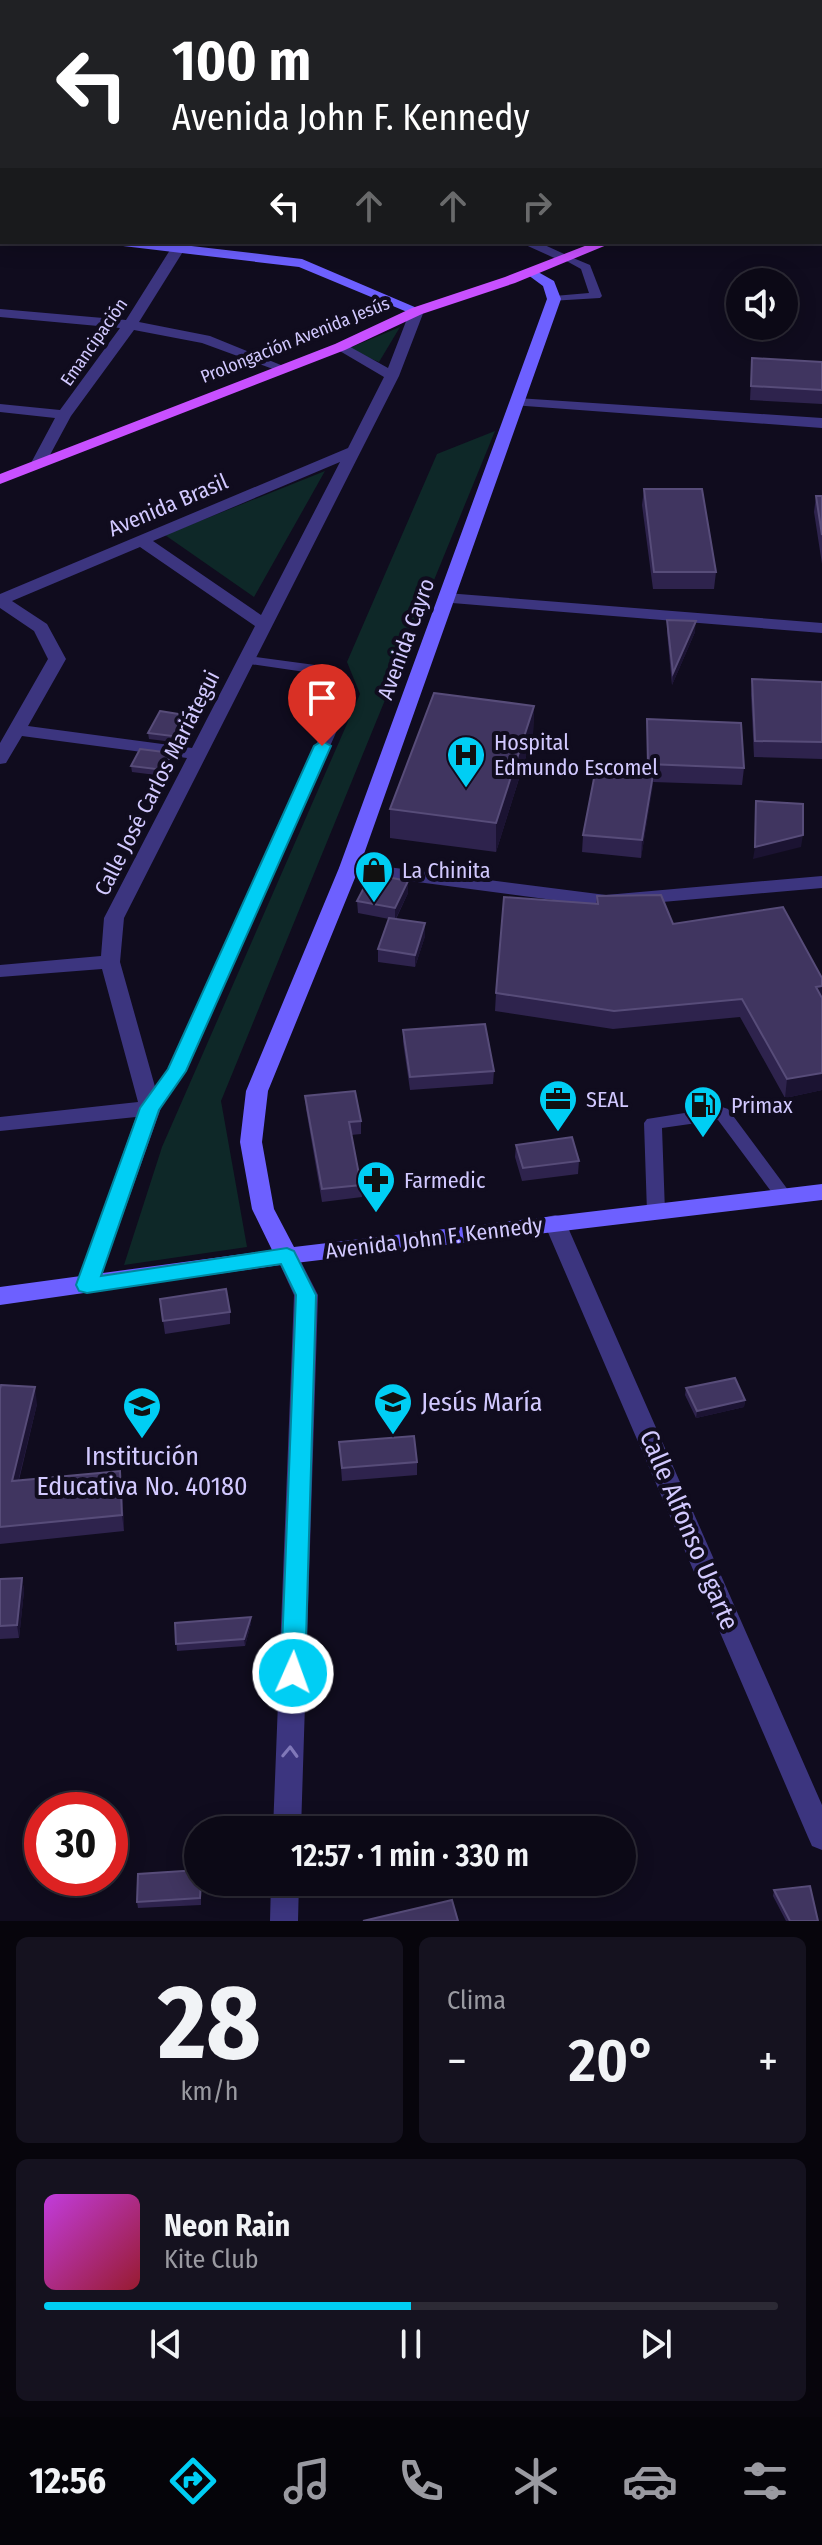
<!DOCTYPE html>
<html lang="es">
<meta charset="utf-8">
<style>
body{margin:0;font-family:"Fira Sans Condensed",sans-serif;background:#15121f;color:#f1f3f6;height:100vh;display:flex;flex-direction:column;font-size:30px;white-space:nowrap}
*{box-sizing:border-box;margin:0}
p{font-size:26px;color:#9a9aa1}
.icon{flex:none;width:44px;height:44px;fill:none;stroke:currentColor;stroke-width:2;stroke-linecap:round;stroke-linejoin:round}
.map{position:relative;height:1921px;overflow:hidden}
.sheet{display:flex;flex-direction:column;gap:16px;padding:16px;background:#07050c;flex:1}
.sheet>*{flex:none}
.guide{position:absolute;left:0px;top:0px;width:822px;height:244px;box-shadow:0 4px 20px #0003,0 0 0 2px #2c2a35;background:#202124;color:#fff;overflow:hidden}
.buttons{position:absolute;left:726px;top:268px;display:grid;gap:16px}
.buttons a{display:grid;place-items:center;width:72px;height:72px;border-radius:50%;background:#0c0916;box-shadow:0 4px 20px #0003,0 0 0 2px #2c2a35;font-size:40px}
.speed{position:absolute;left:24px;top:1792px;display:flex;gap:16px;font-size:40px;font-weight:700;text-align:center}
.speed>*{display:grid;place-content:center;width:104px;height:104px;border-radius:50%;background:#0c0916;box-shadow:0 4px 20px #0003,0 0 0 2px #2c2a35;line-height:1}
.speed .limit{border:12px solid #d22;background:#fff;color:#111}
.pin{position:absolute;display:grid;place-items:center;width:68px;height:68px;color:#fff;margin:-82px -34px;border-radius:50% 50% 50% 0;rotate:-45deg;box-shadow:0 0 8px #0007}
.pin .icon{rotate:45deg}
.me{position:absolute;width:88px;margin:-44px;rotate:2deg;stroke-linejoin:round;filter:drop-shadow(0 0 6px #0008)}
.turn{display:flex;align-items:center;gap:28px;height:168px;padding:0 40px;font-size:36px}
.turn .icon{width:104px;height:104px;stroke-width:2.5}
.turn b{display:block;font-size:56px;line-height:68px}
.lanes{display:flex;align-items:center;height:76px;padding:0 40px;background:#0003;justify-content:center;gap:40px;direction:ltr}
.lanes .off{opacity:.35}
.big{font-size:60px;font-weight:600;line-height:1.1}
.sheet .widget{flex:1;display:flex;flex-direction:column;justify-content:center;gap:12px;min-width:0;padding:0 28px;border-radius:12px;background:#15121f}
.sheet .dial{align-items:center;gap:0}
.dial b{font-size:104px;line-height:1}
.song{display:flex;align-items:center;gap:24px}
.cover{width:96px;height:96px;border-radius:12px;background:linear-gradient(135deg,hsl(290 70% 55%),hsl(350 70% 35%))}
.played{height:8px;border-radius:4px;background:linear-gradient(90deg,#00cef4 50%,#2c2a35 50%)}
.keys{display:flex;justify-content:space-around;direction:ltr}
.heat{display:flex;justify-content:space-between;align-items:center;font-size:44px;direction:ltr}
.sheet .tiles{flex:1;display:grid;gap:16px;grid-template-columns:1fr 1fr}
.widget:last-child{grid-column:span 2}
.trip{position:absolute;left:184px;top:1816px;width:452px;height:80px;border-radius:40px;background:#0c0916;box-shadow:0 4px 20px #0003,0 0 0 2px #2c2a35;font-weight:600;line-height:80px;text-align:center}
.tabs{display:flex;height:128px;justify-content:space-around;align-items:center;background:#050409;color:#9a9aa1}
.tabs .icon{width:56px;height:56px}
.tabs .selected{color:#00cef4}
.tabs b{font-size:36px;color:#f1f3f6}
.map>svg:first-child{display:block}
.green{fill:#0e2828}
.lines{fill:none;stroke-linecap:round;stroke-linejoin:round}
.lane{fill:#3c357f;fill-rule:evenodd}
.street{fill:#3c357f;fill-rule:evenodd}
.secondary{fill:#6d60ff;fill-rule:evenodd}
.primary{fill:#c850ff;fill-rule:evenodd}
.wall{fill:#2e234d}
.shaded-wall{fill:#1b1332}
.building{fill:#403560;stroke:#574c79;stroke-width:2}
.oneway{stroke:#8078b9}
.route{fill:#00cef4;stroke:#00869f;stroke-width:2}
.labels{text-anchor:middle;dominant-baseline:central;stroke-width:8;stroke-linejoin:round;paint-order:stroke}
.far-street-label{font-size:18px;fill:#d2c9ff;stroke:#100c1e}
.street-label{font-size:22px;fill:#d2c9ff;stroke:#100c1e}
.poi-label{font-size:22px;fill:#d2c9ff;stroke:#100c1e;text-anchor:start}
.near-poi-label{font-size:26px;fill:#d2c9ff;stroke:#100c1e;text-anchor:start}
.near-street-label{font-size:26px;fill:#d2c9ff;stroke:#100c1e}
</style>
<div class="map">
<svg width="822" height="1921" viewBox="0 0 822 1921">
<rect width="100%" height="100%" fill="#100c1e"/>
<path class="green" d="M400,327L379,362L347,349Z
M495,431L221,1101L247,1247L124,1265L162,1147L360,694L347,662L437,454Z
M325,471L254,597L165,535Z"/>
<g class="lines">
<path class="lane" d="M566,255L590,265L602,296L600,298L550,301L548,299L554,296L589,293L581,269L561,258Z
M248,656L315,665L349,677L355,690L185,1071L156,1112H144L141,1108L169,1069L341,690L338,683L312,673L243,663L241,660Z
M722,1107L728,1109L791,1194L794,1198L791,1202H779L718,1120L662,1128L665,1212L662,1217H650L647,1212L644,1123L647,1119Z"/>
<path class="street" d="M35,0H47L33,2Z
M269,0H304L306,2H271Z
M344,0H356L342,2Z
M764,0H780L762,2Z
M822,60V68L820,69V61Z
M0,148H2V156H0Z
M175,242H189L139,322L210,336L288,368L281,372L202,343L134,330L71,416L44,466H34L31,463L55,418L0,412V404L60,410L120,328L0,317V309L126,320Z
M519,242H538L573,258L561,261Z
M417,307L424,311L399,376L124,918L120,962L161,1108L98,1285L95,1291L87,1293L79,1291L76,1285L136,1117L0,1131V1117L138,1102L102,969L0,977V965L101,956L104,918L187,758L22,736L6,763L0,764V743L48,659L34,631L0,608V594L348,448L384,377L333,347L340,343L345,344L388,368L410,311ZM340,462L261,615L153,541ZM140,547L255,626L192,748L28,726L66,659L47,624L12,601Z
M517,398L822,418V428L512,405L510,402Z
M446,593L822,623V633L440,602L438,598L440,594Z
M349,862L606,895L822,876V888L606,907L342,872L339,868L342,864Z
M555,1215L563,1217L566,1223L822,1805V1850L812,1846L808,1837L544,1223L547,1217Z
M287,1248L295,1250L318,1295L301,1830H273L294,1295L276,1256L279,1250Z
M271,1882H299L298,1921H270Z"/>
<path class="secondary" d="M699,0H711L698,2Z
M0,227H2V235H0Z
M116,242H157L302,259L424,311L412,314L299,267L123,246Z
M531,268L554,281L561,299L359,868L268,1091L262,1142L274,1209L294,1247L822,1184V1200L287,1264L0,1305V1287L272,1250L252,1209L240,1142L246,1091L339,868L547,299L543,286L524,272Z"/>
<path class="primary" d="M822,156V164L820,165V157Z
M595,242H614L515,283L422,314L345,350L0,484V474L335,344L412,308L505,277Z"/>
</g>
<path class="wall" d="M752,358L822,362V404L750,400Z
M644,489L716,572L714,589H653L642,505Z
M816,496H822V564L814,512Z
M667,620L695,632L672,685L667,632Z
M752,679L822,682V759L754,757L751,695Z
M534,706L533,734L496,852L390,838V809Z
M191,716V722L181,743L149,739L148,733Z
M647,719L744,768L742,785L653,782L641,858L582,852L583,835L647,768Z
M173,759L164,776L132,772L131,766Z
M408,881V893L396,919L425,936L415,967L378,962V949L389,919L358,913L357,901Z
M597,896L822,978V1090L785,1098L740,1017L613,1029L495,1011L496,993L596,904Z
M403,1030L494,1071L493,1084L410,1090L403,1042Z
M305,1096L361,1121V1134L351,1135L361,1185L362,1197L322,1202L306,1109Z
M516,1145L579,1161L578,1174L522,1181L515,1157Z
M160,1299L230,1312V1324L165,1334Z
M686,1388L745,1400L744,1407L696,1418L685,1395Z
M0,1389L37,1404L19,1480L122,1487L124,1531L0,1544Z
M339,1442L417,1462V1475L342,1481Z
M22,1578L24,1591L19,1638L0,1639V1579Z
M175,1623H251L245,1646L177,1651Z
M201,1882V1905L138,1908L137,1902Z
M774,1890L818,1921H786L773,1896Z"/>
<path class="shaded-wall" d="M696,621L695,632L672,685L673,673Z
M534,706L533,734L496,852V823Z
M191,716V722L181,743L180,737Z
M172,753L173,759L164,776V770Z
M654,769L653,786L641,858L642,840Z
M803,835L801,847L753,859L755,847Z
M408,881V893L395,920V908Z
M425,923V936L415,967V955Z
M822,986V1004L816,987Z
M822,1073V1090L785,1098L787,1079Z
M35,1387L37,1404L14,1498L12,1481Z
M745,1400L744,1407L696,1418L697,1411Z
M120,1471L122,1487L124,1531L122,1515Z
M22,1578L24,1591L19,1638L17,1625Z
M251,1617V1623L245,1646L244,1639Z"/>
<path class="building" d="M752,358L822,362V390L751,386Z
M644,489H702L716,572H654Z
M816,496H822V535Z
M667,620L696,621L673,673Z
M752,679L822,682V742L755,741Z
M434,693L534,706L496,823L390,809Z
M160,711L191,716L180,737L148,733Z
M647,719L741,723L744,768L648,764Z
M140,749L172,753L164,770L131,766Z
M597,763L654,769L642,840L583,835Z
M756,801L803,804V835L755,847Z
M371,874L408,881L395,908L357,901Z
M661,895L673,924L783,907L822,978V986L816,987L822,998V1073L787,1079L742,999L614,1011L496,993L504,897L598,904L597,896Z
M389,918L425,923L415,955L378,949Z
M485,1024L494,1071L410,1077L403,1030Z
M355,1091L361,1121L349,1122L361,1185L322,1189L305,1096Z
M572,1137L579,1161L523,1168L516,1145Z
M226,1289L230,1312L163,1321L160,1299Z
M735,1378L745,1400L697,1411L686,1388Z
M1,1385L35,1387L12,1481L120,1471L122,1515L0,1527V1389Z
M414,1436L417,1462L342,1468L339,1442Z
M22,1578L17,1625L0,1626V1579Z
M251,1617L244,1639L176,1644L175,1623Z
M418,1818L419,1830H382V1820Z
M198,1870V1882H201L200,1898L137,1902L138,1874Z
M810,1886L818,1921H790L774,1890Z
M452,1900L458,1921H363Z"/>
<defs><path id="oneway-chevron" d="M-2-3.5L2.5 0L-2 3.5" fill="none" stroke-width="1.6" stroke-linecap="round" stroke-linejoin="round" transform="scale(2)"/></defs>
<use class="oneway" href="#oneway-chevron" transform="translate(290 1752) rotate(-88)"/>
<path class="route" d="M322,741L331,746L186,1071L159,1110L101,1276L287,1248L294,1251L316,1295L305,1673L301,1680L293,1683L284,1680L281,1673L296,1295L281,1264L87,1293L79,1291L76,1285L140,1108L168,1069L314,746Z"/>
<defs>
<symbol id="hospital-pin" viewBox="-11 -11 22 30"><path d="M0 17L-7.5 6A9.5 9.5 0 1 1 7.5 6Z" fill="#00cef4" stroke="#100c1e"/><path d="M-5-5h3v3.5h4V-5h3V5h-3V1.5h-4V5h-3Z" fill="#111"/></symbol>
<symbol id="shop-pin" viewBox="-11 -11 22 30"><path d="M0 17L-7.5 6A9.5 9.5 0 1 1 7.5 6Z" fill="#00cef4" stroke="#100c1e"/><path d="M-5-2.5h2.3a2.7 3.5 0 0 1 5.4 0H5L5.5 6h-11ZM-1.5-2.5h3a1.5 2.3 0 0 0-3 0Z" fill="#111"/></symbol>
<symbol id="office-pin" viewBox="-11 -11 22 30"><path d="M0 17L-7.5 6A9.5 9.5 0 1 1 7.5 6Z" fill="#00cef4" stroke="#100c1e"/><path d="M-6-3h4V-5.5h4V-3h4V5H-6ZM-1-4.5V-3h2v-1.5ZM-6 0V1H6V0Z" fill="#111"/></symbol>
<symbol id="fuel-pin" viewBox="-11 -11 22 30"><path d="M0 17L-7.5 6A9.5 9.5 0 1 1 7.5 6Z" fill="#00cef4" stroke="#100c1e"/><path d="M-5.5-6h7V0h2V4h1.3V-2.5L3-4.5l.8-.8L6-3V5H2.5V1h-1V6h-7ZM-4.2-4.7v3.2H.2V-4.7Z" fill="#111"/></symbol>
<symbol id="pharmacy-pin" viewBox="-11 -11 22 30"><path d="M0 17L-7.5 6A9.5 9.5 0 1 1 7.5 6Z" fill="#00cef4" stroke="#100c1e"/><path d="M-2-6h4v4h4v4h-4v4h-4v-4h-4v-4h4Z" fill="#111"/></symbol>
<symbol id="school-pin" viewBox="-11 -11 22 30"><path d="M0 17L-7.5 6A9.5 9.5 0 1 1 7.5 6Z" fill="#00cef4" stroke="#100c1e"/><path d="M0-5L7-2L0 1L-7-2ZM-4 1L0 2.5L4 1V4Q0 6-4 4Z" fill="#111"/></symbol>
</defs>
<g fill-rule="evenodd">
<use href="#hospital-pin" x="444" y="733" width="44" height="60"/>
<use href="#shop-pin" x="352" y="848" width="44" height="60"/>
<use href="#office-pin" x="536" y="1077" width="44" height="60"/>
<use href="#fuel-pin" x="681" y="1083" width="44" height="60"/>
<use href="#pharmacy-pin" x="354" y="1158" width="44" height="60"/>
<use href="#school-pin" x="371" y="1380" width="44" height="60"/>
<use href="#school-pin" x="120" y="1384" width="44" height="60"/>
</g>
<g class="labels">
<g class="far-street-label">
<text transform="translate(295 340) rotate(-22)">Prolongación Avenida Jesús</text>
<text transform="translate(94 342) rotate(-55)">Emancipación</text>
</g>
<g class="street-label">
<text transform="translate(168 505) rotate(-23)">Avenida Brasil</text>
<text transform="translate(406 639) rotate(-70)">Avenida Cayro</text>
<text transform="translate(157 783) rotate(-63)">Calle José Carlos Mariátegui</text>
<text transform="translate(434 1238) rotate(-7)">Avenida John F. Kennedy</text>
</g>
<g class="poi-label">
<text x="494" y="742">Hospital<tspan x="494" dy="25">Edmundo Escomel</tspan></text>
<text x="402" y="870">La Chinita</text>
<text x="586" y="1099">SEAL</text>
<text x="731" y="1105">Primax</text>
<text x="404" y="1180">Farmedic</text>
</g>
<g class="near-poi-label">
<text x="421" y="1402">Jesús María</text>
<text x="142" y="1456" text-anchor="middle">Institución<tspan x="142" dy="30">Educativa No. 40180</tspan></text>
</g>
<g class="near-street-label">
<text transform="translate(689 1530) rotate(67)">Calle Alfonso Ugarte</text>
</g>
</g>
</svg>
<div class="buttons">
<a><svg class="icon" aria-label="sound" viewBox="0 0 24 24"><path d="M4 9h4l5-4v14l-5-4H4zM17 9q2 3 0 6"/></svg></a>
</div>
<div class="speed"><div class="limit">30</div></div>
<div class="pin" style="left:322px;top:746px;background:#d93025"><svg class="icon" aria-label="arrive" viewBox="0 0 24 24"><path d="M6 21V4h12l-3 4 3 4H6"/></svg></div>
<svg class="me" style="left:293px;top:1673px" viewBox="-20 -20 40 40"><circle r="17" fill="#00cef4" stroke="#fff" stroke-width="3"/><path d="M0-11L8 9 0 5-8 9z" fill="#fff"/></svg>
<div class="trip">12:57 · 1 min · 330 m</div>
<div class="guide">
<div class="turn"><svg class="icon" aria-label="left" viewBox="0 0 24 24"><path d="M17 20v-9H6M10 6l-5 5 5 5"/></svg><div><b>100 m</b>Avenida John F. Kennedy</div></div>
<div class="lanes"><svg class="icon" aria-label="left" viewBox="0 0 24 24"><path d="M17 20v-9H6M10 6l-5 5 5 5"/></svg><svg class="icon off" aria-label="ahead" viewBox="0 0 24 24"><path d="M12 20V5M6 11l6-6 6 6"/></svg><svg class="icon off" aria-label="ahead" viewBox="0 0 24 24"><path d="M12 20V5M6 11l6-6 6 6"/></svg><svg class="icon off" aria-label="right" viewBox="0 0 24 24"><path d="M7 20v-9h11M14 6l5 5-5 5"/></svg></div>
</div>
</div>
<section class="sheet">
<div class="tiles">
<div class="widget dial"><b>28</b><p>km/h</p></div>
<div class="widget"><p>Clima</p>
<div class="heat"><a>−</a><b class="big">20°</b><a>+</a></div>
</div>
<div class="widget">
<div class="song"><i class="cover"></i><div><b>Neon Rain</b><p>Kite Club</p></div></div>
<div class="played"></div>
<div class="keys"><svg class="icon" aria-label="previous" viewBox="0 0 24 24"><path d="M18 5L8 12l10 7zM5 5v14"/></svg><svg class="icon" aria-label="pause" viewBox="0 0 24 24"><path d="M8 5v14M16 5v14"/></svg><svg class="icon" aria-label="next" viewBox="0 0 24 24"><path d="M6 5l10 7-10 7zM19 5v14"/></svg></div>
</div>
</div>
</section>
<nav class="tabs">
<b>12:56</b>
<svg class="icon selected" aria-label="directions" viewBox="0 0 24 24"><path d="M12 3l9 9-9 9-9-9zM9 14v-3h6M13 9l2 2-2 2"/></svg>
<svg class="icon" aria-label="music" viewBox="0 0 24 24"><path d="M9 18V5l10-2v13"/><circle cx="6" cy="18" r="3"/><circle cx="16" cy="16" r="3"/></svg>
<svg class="icon" aria-label="phone" viewBox="0 0 24 24"><path d="M5 4h4l2 5-3 2q2 4 5 5l2-3 5 2v4C11 20 4 13 5 4z"/></svg>
<svg class="icon" aria-label="climate" viewBox="0 0 24 24"><path d="M12 3v18M4 7l16 10M4 17L20 7"/></svg>
<svg class="icon" aria-label="car" viewBox="0 0 24 24"><path d="M5 17H2v-5l4-1 3-4h7l3 4 3 1v5h-3M9 17h6M6 11h13"/><circle cx="7" cy="17" r="2"/><circle cx="17" cy="17" r="2"/></svg>
<svg class="icon" aria-label="filters" viewBox="0 0 24 24"><path d="M4 7h16M4 17h16"/><circle cx="9" cy="7" r="2"/><circle cx="15" cy="17" r="2"/></svg>
</nav>
